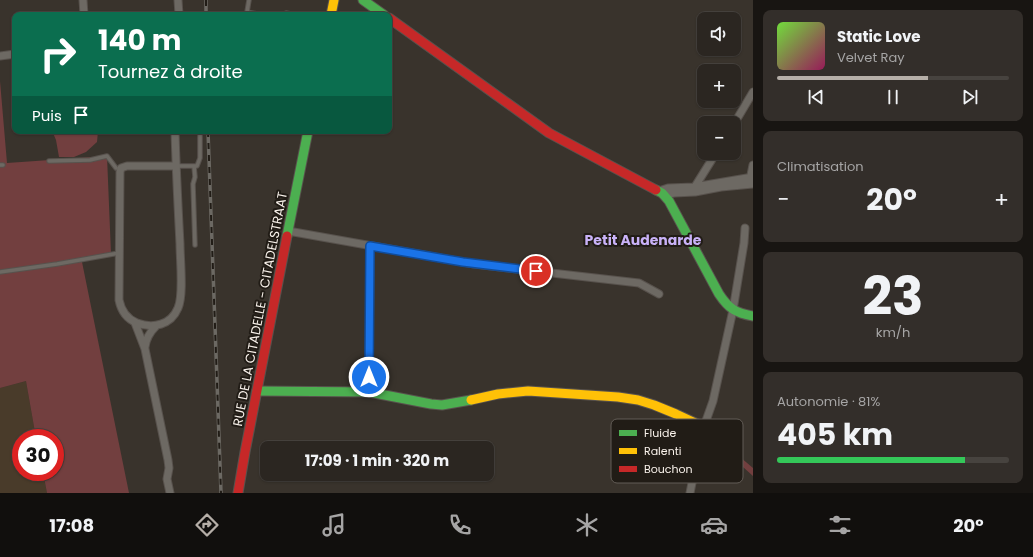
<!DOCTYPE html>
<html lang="fr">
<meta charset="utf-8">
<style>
body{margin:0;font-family:Poppins,sans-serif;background:#332e2a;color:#f1f3f6;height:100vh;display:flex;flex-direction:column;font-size:15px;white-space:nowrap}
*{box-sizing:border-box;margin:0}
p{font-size:13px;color:#a6a5a5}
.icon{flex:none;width:22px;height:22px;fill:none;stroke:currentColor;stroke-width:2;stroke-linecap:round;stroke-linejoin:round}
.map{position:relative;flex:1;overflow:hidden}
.drawer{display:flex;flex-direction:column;gap:10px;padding:10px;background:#181512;width:280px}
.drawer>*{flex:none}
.hud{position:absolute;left:12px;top:12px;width:380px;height:122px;border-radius:8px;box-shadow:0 1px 3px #0004,0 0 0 1px #47433f;background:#0b6e4f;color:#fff;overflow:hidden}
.tools{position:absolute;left:697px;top:12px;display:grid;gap:8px}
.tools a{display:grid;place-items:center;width:44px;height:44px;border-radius:8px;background:#2b2621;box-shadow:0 1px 3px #0004,0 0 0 1px #47433f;font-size:20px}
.speed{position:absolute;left:12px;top:429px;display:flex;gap:8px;font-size:20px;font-weight:700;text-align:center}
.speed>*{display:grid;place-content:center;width:52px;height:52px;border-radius:50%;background:#2b2621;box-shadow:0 1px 3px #0004,0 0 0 1px #47433f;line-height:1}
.speed .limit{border:6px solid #d22;background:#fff;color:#111}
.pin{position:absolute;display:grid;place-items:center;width:34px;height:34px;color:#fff;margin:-17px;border:2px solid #fff;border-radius:50%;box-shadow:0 1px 4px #0007}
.me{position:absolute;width:44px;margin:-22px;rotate:0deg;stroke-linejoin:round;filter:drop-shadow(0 0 3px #0008)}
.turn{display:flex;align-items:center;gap:14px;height:84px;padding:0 20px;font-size:18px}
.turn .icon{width:52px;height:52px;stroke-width:2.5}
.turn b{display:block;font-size:28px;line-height:34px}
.then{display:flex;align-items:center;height:38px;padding:0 20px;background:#0003;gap:8px;font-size:15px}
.big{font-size:30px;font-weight:700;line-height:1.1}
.drawer .tile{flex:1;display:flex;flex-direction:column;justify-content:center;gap:6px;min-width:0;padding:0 14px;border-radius:8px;background:#332e2a}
.drawer .dial{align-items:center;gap:0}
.dial b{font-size:52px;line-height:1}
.song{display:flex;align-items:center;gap:12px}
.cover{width:48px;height:48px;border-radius:6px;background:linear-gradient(135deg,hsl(100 70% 55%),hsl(330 70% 35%))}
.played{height:4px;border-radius:2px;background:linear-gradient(90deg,#b6afa8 65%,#47433f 65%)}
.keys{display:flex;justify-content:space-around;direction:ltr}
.heat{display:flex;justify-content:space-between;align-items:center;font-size:22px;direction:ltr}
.charge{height:6px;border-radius:3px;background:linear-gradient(90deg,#34c759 81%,#47433f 0)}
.trip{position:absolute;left:260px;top:441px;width:234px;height:40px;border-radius:8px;background:#2b2621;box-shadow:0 1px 3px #0004,0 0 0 1px #47433f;font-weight:700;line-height:40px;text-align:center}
.dock{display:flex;height:64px;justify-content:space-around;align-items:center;background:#110f0d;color:#a6a5a5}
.dock .icon{width:28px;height:28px}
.dock .active{color:#b6afa8}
.dock b{font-size:18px;color:#f1f3f6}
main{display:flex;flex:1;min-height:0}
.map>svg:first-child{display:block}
.built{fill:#493b2a}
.green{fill:#723f3f}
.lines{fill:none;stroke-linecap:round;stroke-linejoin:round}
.lane-casing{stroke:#58524d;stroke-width:5.5}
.street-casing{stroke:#58524d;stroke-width:9}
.fast-casing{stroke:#58524d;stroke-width:11}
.slow-casing{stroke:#58524d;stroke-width:11}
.jam-casing{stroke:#58524d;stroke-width:11}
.lane{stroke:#6d6963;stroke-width:3.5}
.street{stroke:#6d6963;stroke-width:7}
.fast{stroke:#4caf50;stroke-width:9}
.slow{stroke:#ffc107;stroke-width:9}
.jam{stroke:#c62828;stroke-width:9}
.rail-casing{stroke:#6c6963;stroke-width:3.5}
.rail{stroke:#211c16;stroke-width:2;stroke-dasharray:6;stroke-linecap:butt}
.route-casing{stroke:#114b97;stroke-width:10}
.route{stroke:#1a73e8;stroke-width:7}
.labels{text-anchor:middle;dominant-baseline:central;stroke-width:4;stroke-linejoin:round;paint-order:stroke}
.street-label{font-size:13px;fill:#f9f2eb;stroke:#211c16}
.neighbourhood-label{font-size:14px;font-weight:bold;fill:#c9b2f8;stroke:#211c16}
.key{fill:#211c16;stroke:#625c56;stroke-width:1}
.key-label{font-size:11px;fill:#f9f2eb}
</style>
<main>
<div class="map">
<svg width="753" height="493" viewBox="0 0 753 493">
<rect width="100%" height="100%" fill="#39332c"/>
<path class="built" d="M26,381L36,438H21V472H43L47,493H0V388Z"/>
<path class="green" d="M0,81L7,163L107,156L111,254L82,262L129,493H47L43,472H55V438H36L26,381L0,388Z
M67,131H98L97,142L86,152L74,157H59L56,140L53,133Z
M707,429L753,468V476L705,433Z"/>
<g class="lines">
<defs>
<path id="lane" d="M247,12L262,15
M248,15L247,12L249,0
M283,15L286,13L296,15
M49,161L90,160L107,156L116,168
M0,165H3
M176,166H197L200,158V131
M194,166L195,177L193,184L195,245
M0,272L57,264L119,253"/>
<path id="street" d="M83,0L84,15
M178,0L179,15
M0,56L15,54
M734,124L753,92
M175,131C176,169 178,206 180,244C180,260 184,295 178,308C171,325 153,329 137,323C127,319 121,310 119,300L120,172L121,168L127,166H176
M750,180L753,165
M659,191L668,188L694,187L753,177
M695,191L696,185L716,153
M664,195L674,193L695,192L721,187L753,184
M288,231L474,264L639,283L659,294
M135,323L145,349L168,460L169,468L167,479L170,493
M145,347C146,338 150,332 156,326
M369,392L370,246
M690,493L702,432L713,401L733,310L744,243L745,228"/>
<path id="fast" d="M363,0L384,15
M656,190L662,193L669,201L719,294C729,309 736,313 753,316
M287,236L308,131
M257,391L369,392L431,404L442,405L471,400"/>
<path id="slow" d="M331,15L334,0
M471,400L498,394L528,391L618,397L638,400L654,405L676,414L704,427"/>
<path id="jam" d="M389,18L549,133L656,190
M238,493L245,452L287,236"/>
</defs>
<use href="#lane" class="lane-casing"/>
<use href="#street" class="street-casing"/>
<use href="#fast" class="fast-casing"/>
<use href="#slow" class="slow-casing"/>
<use href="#jam" class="jam-casing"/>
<use href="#lane" class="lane"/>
<use href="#street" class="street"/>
<use href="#fast" class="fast"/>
<use href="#slow" class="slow"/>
<use href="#jam" class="jam"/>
<defs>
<path id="rail" d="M206,0V15
M208,131L221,493"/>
</defs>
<use href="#rail" class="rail-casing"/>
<use href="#rail" class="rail"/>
</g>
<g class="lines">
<defs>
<path id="route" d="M369,377L370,246L463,262L536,271"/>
</defs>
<use href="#route" class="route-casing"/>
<use href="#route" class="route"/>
</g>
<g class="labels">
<g class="street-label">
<text transform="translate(260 309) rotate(-79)">RUE DE LA CITADELLE - CITADELSTRAAT</text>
</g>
<g class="neighbourhood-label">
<text x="643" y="240">Petit Audenarde</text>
</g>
</g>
<rect x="611" y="419" width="132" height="64" rx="6" class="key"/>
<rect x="619" y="430" width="18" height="6" fill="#4caf50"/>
<rect x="619" y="448" width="18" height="6" fill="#ffc107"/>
<rect x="619" y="466" width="18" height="6" fill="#c62828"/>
<g class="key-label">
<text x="644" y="437">Fluide</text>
<text x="644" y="455">Ralenti</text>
<text x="644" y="473">Bouchon</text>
</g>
</svg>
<div class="tools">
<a><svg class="icon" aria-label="sound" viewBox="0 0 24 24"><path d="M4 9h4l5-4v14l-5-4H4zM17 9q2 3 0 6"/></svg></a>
<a>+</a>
<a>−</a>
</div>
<div class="speed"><div class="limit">30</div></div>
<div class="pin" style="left:536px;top:271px;background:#d93025"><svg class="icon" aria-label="arrive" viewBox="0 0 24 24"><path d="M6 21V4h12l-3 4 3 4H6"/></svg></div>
<svg class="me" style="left:369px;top:377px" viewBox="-20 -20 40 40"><circle r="17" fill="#1a73e8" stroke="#fff" stroke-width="3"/><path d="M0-11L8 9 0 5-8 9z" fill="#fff"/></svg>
<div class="trip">17:09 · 1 min · 320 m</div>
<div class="hud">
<div class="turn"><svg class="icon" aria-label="right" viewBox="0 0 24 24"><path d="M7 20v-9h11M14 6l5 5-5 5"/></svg><div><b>140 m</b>Tournez à droite</div></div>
<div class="then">Puis<svg class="icon" aria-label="arrive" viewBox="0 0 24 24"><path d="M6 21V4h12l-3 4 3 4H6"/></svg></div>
</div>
</div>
<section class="drawer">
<div class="tile">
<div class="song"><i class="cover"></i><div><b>Static Love</b><p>Velvet Ray</p></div></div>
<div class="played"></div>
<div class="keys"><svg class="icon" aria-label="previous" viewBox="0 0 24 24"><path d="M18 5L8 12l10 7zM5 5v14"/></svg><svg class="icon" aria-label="pause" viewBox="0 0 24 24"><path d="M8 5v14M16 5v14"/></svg><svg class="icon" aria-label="next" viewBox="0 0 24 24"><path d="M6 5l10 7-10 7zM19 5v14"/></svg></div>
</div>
<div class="tile"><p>Climatisation</p>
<div class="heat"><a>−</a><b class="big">20°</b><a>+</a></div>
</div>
<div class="tile dial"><b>23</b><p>km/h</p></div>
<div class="tile"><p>Autonomie · 81%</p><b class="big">405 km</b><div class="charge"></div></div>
</section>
</main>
<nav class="dock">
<b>17:08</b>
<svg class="icon active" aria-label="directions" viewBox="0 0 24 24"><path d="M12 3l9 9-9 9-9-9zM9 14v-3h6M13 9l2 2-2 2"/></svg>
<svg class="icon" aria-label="music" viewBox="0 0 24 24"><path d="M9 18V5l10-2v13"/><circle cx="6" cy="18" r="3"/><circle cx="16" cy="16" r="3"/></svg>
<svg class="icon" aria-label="phone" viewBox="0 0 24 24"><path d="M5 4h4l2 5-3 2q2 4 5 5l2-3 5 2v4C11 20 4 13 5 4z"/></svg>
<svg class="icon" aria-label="climate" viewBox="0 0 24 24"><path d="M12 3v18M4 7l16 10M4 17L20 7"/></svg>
<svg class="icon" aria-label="car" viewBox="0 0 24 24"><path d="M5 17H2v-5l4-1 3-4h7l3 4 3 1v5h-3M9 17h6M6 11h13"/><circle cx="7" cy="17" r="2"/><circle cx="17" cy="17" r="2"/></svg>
<svg class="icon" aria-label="filters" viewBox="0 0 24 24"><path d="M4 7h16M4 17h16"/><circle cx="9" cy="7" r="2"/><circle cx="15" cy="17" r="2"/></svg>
<b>20°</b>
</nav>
